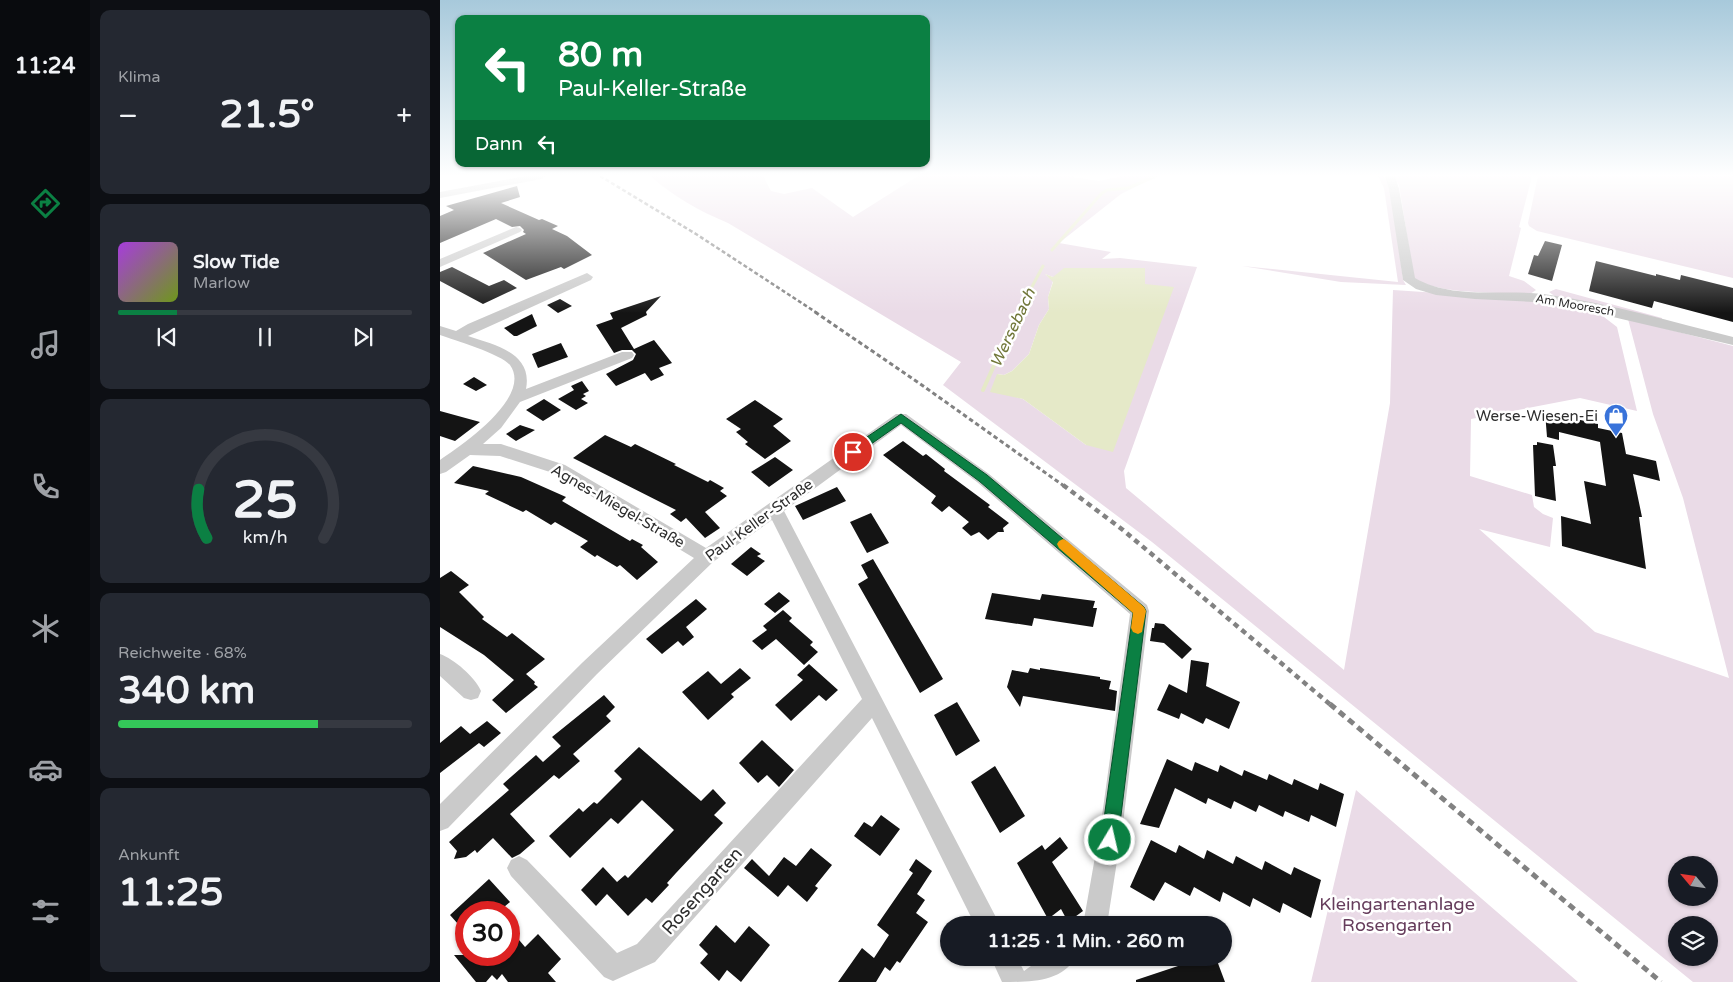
<!DOCTYPE html>
<html lang="de">
<meta charset="utf-8">
<style>
body{margin:0;font-family:"Varela Round",sans-serif;background:#242831;color:#f1f3f6;height:100vh;display:flex;flex-direction:column;font-size:19px;white-space:nowrap}
*{box-sizing:border-box;margin:0}
p{font-size:16px;color:#9ea1a6}
.icon{flex:none;width:28px;height:28px;fill:none;stroke:currentColor;stroke-width:2;stroke-linecap:round;stroke-linejoin:round}
.map{position:relative;flex:1;overflow:hidden}
.sheet{display:flex;flex-direction:column;gap:10px;padding:10px;background:#0d0f14;width:350px}
.sheet>*{flex:none}
.top-card{position:absolute;left:15px;top:15px;width:475px;height:152px;border-radius:10px;box-shadow:0 1px 4px #0004;background:#0b8043;color:#fff;overflow:hidden}
.needle{width:32px;rotate:299deg}
.tools{position:absolute;left:1228px;top:856px;display:grid;gap:10px}
.tools a{display:grid;place-items:center;width:50px;height:50px;border-radius:50%;background:#171b24;box-shadow:0 1px 4px #0004;font-size:25px}
.speed{position:absolute;left:15px;top:901px;display:flex;gap:10px;font-size:25px;font-weight:700;text-align:center}
.speed>*{display:grid;place-content:center;width:65px;height:65px;border-radius:50%;background:#171b24;box-shadow:0 1px 4px #0004;line-height:1}
.speed .limit{border:8px solid #d22;background:#fff;color:#111}
.pin{position:absolute;display:grid;place-items:center;width:42px;height:42px;color:#fff;margin:-21px;border:2px solid #fff;border-radius:50%;box-shadow:0 1px 5px #0007}
.me{position:absolute;width:55px;margin:-28px;rotate:9deg;stroke-linejoin:round;filter:drop-shadow(0 0 4px #0008)}
.turn{display:flex;align-items:center;gap:18px;height:105px;padding:0 20px;font-size:22px}
.turn .icon{width:65px;height:65px;stroke-width:2.5}
.turn b{display:block;font-size:35px;line-height:42px}
.then{display:flex;align-items:center;height:48px;padding:0 20px;background:#0003;gap:10px;font-size:19px}
.big{font-size:38px;font-weight:700;line-height:1.1}
.sheet .widget{flex:1;display:flex;flex-direction:column;justify-content:center;gap:8px;min-width:0;padding:0 18px;border-radius:10px;background:#242831}
.sheet .dial{align-items:center;gap:0}
.dial svg{height:130px;overflow:visible;fill:none;stroke:#363941;stroke-width:7;stroke-linecap:round;text-anchor:middle}
.dial text{fill:#f1f3f6;stroke:none}
.song{display:flex;align-items:center;gap:15px}
.cover{width:60px;height:60px;border-radius:8px;background:linear-gradient(135deg,hsl(280 70% 55%),hsl(80 70% 35%))}
.played{height:5px;border-radius:2px;background:linear-gradient(90deg,#0b8043 20%,#363941 20%)}
.keys{display:flex;justify-content:space-around;direction:ltr}
.heat{display:flex;justify-content:space-between;align-items:center;font-size:28px;direction:ltr}
.charge{height:8px;border-radius:4px;background:linear-gradient(90deg,#34c759 68%,#363941 0)}
.trip{position:absolute;left:500px;top:916px;width:292px;height:50px;border-radius:25px;background:#171b24;box-shadow:0 1px 4px #0004;font-weight:700;line-height:50px;text-align:center}
main{display:flex;flex:1;min-height:0}
.tab-bar{display:flex;flex-direction:column;width:90px;justify-content:space-around;align-items:center;background:#090b0e;color:#9ea1a6}
.tab-bar .icon{width:35px;height:35px}
.tab-bar .on{color:#0b8043}
.tab-bar b{font-size:22px;color:#f1f3f6}
.map>svg:first-child{display:block}
.green{fill:#eadbe7;fill-rule:evenodd}
.water{fill:#e5e9c8}
.lines{fill:none;stroke-linecap:round;stroke-linejoin:round}
.stream-far1{stroke:#e5e9c8;stroke-width:3}
.stream{stroke:#e5e9c8;stroke-width:4}
.building{fill:#141414}
.minor{fill:#cacaca;fill-rule:evenodd}
.rail-far3{stroke:#828282;stroke-width:2.5;stroke-dasharray:4 2.5;stroke-linecap:butt}
.rail-far2{stroke:#828282;stroke-width:3;stroke-dasharray:4.5 3;stroke-linecap:butt}
.rail-far1{stroke:#828282;stroke-width:4.5;stroke-dasharray:5.5 4.5;stroke-linecap:butt}
.rail{stroke:#828282;stroke-width:5;stroke-dasharray:7 5;stroke-linecap:butt}
.route{fill:#0b8043;stroke:#07532c}
.slow{fill:#f59e0b}
.labels{text-anchor:middle;dominant-baseline:central;stroke-width:5;stroke-linejoin:round;paint-order:stroke}
.far-street-label{font-size:12px;fill:#2d2d2d;stroke:#fff}
.poi-label{font-size:15px;fill:#2d2d2d;stroke:#fff;text-anchor:end}
.street-label{font-size:15px;fill:#2d2d2d;stroke:#fff}
.water-label{font-size:16px;font-style:italic;fill:#717739;stroke:#fff}
.near-street-label{font-size:18px;fill:#2d2d2d;stroke:#fff}
.near-park-label{font-size:18px;fill:#663d5c;stroke:#fff}
</style>
<main>
<nav class="tab-bar">
<b>11:24</b>
<svg class="icon on" aria-label="directions" viewBox="0 0 24 24"><path d="M12 3l9 9-9 9-9-9zM9 14v-3h6M13 9l2 2-2 2"/></svg>
<svg class="icon" aria-label="music" viewBox="0 0 24 24"><path d="M9 18V5l10-2v13"/><circle cx="6" cy="18" r="3"/><circle cx="16" cy="16" r="3"/></svg>
<svg class="icon" aria-label="phone" viewBox="0 0 24 24"><path d="M5 4h4l2 5-3 2q2 4 5 5l2-3 5 2v4C11 20 4 13 5 4z"/></svg>
<svg class="icon" aria-label="climate" viewBox="0 0 24 24"><path d="M12 3v18M4 7l16 10M4 17L20 7"/></svg>
<svg class="icon" aria-label="car" viewBox="0 0 24 24"><path d="M5 17H2v-5l4-1 3-4h7l3 4 3 1v5h-3M9 17h6M6 11h13"/><circle cx="7" cy="17" r="2"/><circle cx="17" cy="17" r="2"/></svg>
<svg class="icon" aria-label="filters" viewBox="0 0 24 24"><path d="M4 7h16M4 17h16"/><circle cx="9" cy="7" r="2"/><circle cx="15" cy="17" r="2"/></svg>
</nav>
<section class="sheet">
<div class="widget"><p>Klima</p>
<div class="heat"><a>−</a><b class="big">21.5°</b><a>+</a></div>
</div>
<div class="widget">
<div class="song"><i class="cover"></i><div><b>Slow Tide</b><p>Marlow</p></div></div>
<div class="played"></div>
<div class="keys"><svg class="icon" aria-label="previous" viewBox="0 0 24 24"><path d="M18 5L8 12l10 7zM5 5v14"/></svg><svg class="icon" aria-label="pause" viewBox="0 0 24 24"><path d="M8 5v14M16 5v14"/></svg><svg class="icon" aria-label="next" viewBox="0 0 24 24"><path d="M6 5l10 7-10 7zM19 5v14"/></svg></div>
</div>
<div class="widget dial"><svg viewBox="0 0 100 80">
<path d="M14 69A42 42 0 1 1 86 69"/>
<path d="M14 69A42 42 0 0 1 9 39" stroke="#0b8043"/>
<text x="50" y="56" font-size="32" font-weight="700">25</text>
<text x="50" y="72" font-size="11">km/h</text>
</svg></div>
<div class="widget"><p>Reichweite · 68%</p><b class="big">340 km</b><div class="charge"></div></div>
<div class="widget"><p>Ankunft</p><b class="big">11:25</b></div>
</section>
<div class="map">
<svg width="1293" height="982" viewBox="0 0 1293 982">
<rect width="100%" height="100%" fill="#fff"/>
<path class="green" d="M210,176H323L331,191L344,194L372,188L413,217L478,176H627L659,181L683,176H717L681,194L619,243L671,252L662,259L680,258L757,267L684,471L686,488L904,670L950,403L953,290L1104,300L1160,311L1164,317L1177,327L1197,411L1140,398L1031,419L1030,476L1092,495L1094,507L1103,514L1113,518L1110,547L1039,529L1155,632L1289,678L1243,498L1213,414L1188,319L1293,346V982H1253L712,542L503,385L521,362L288,223C259,211 233,196 210,176ZM705,268V284L646,445L583,399L569,395L557,374L564,375L572,371L589,354L599,325L609,309L608,297L613,281L605,274L613,277ZM1236,865H1269V898H1236ZM1236,925H1269V958H1236Z
M938,176H944L951,189L963,280L966,285L901,282L802,266L958,282L944,188Z
M954,176H1092L1079,227L1081,228L1069,276L1084,281L1096,290L1090,294C1056,292 1003,295 974,279L959,185Z
M1098,176H1293V278L1097,231L1089,226L1088,223Z
M1116,289L1222,318V321L1116,297L1109,292Z
M916,790L1138,982H871Z"/>
<path class="water" d="M624,268H705V284L734,287L673,452L646,445L583,399L550,392L557,374L564,375L572,371L589,354L599,325L609,309L608,297L613,282L605,274L613,277Z"/>
<g class="lines">
<path class="stream-far1" d="M612,250L661,194L667,190L688,188L716,176
M578,313L603,266"/>
<path class="stream" d="M543,390L578,312"/>
</g>
<path class="building" d="M77,186L80,197L61,203L99,220L102,219L118,226L112,229L127,236L152,255L124,269L121,267L86,280L43,253L86,234L83,232L84,230L80,226L72,227L56,219L0,243V216L14,210L6,206Z
M1105,241L1122,245L1112,281L1088,274L1094,255L1098,256Z
M1156,261L1216,276V274L1240,280L1241,275L1293,288V322L1214,301L1212,308L1149,291Z
M12,267L49,286L64,280L77,288L43,304L0,281V272Z
M221,296L206,312L207,315L181,328L194,349L214,340L232,363L219,368L224,375L211,381L205,373L176,386L166,374L193,360L196,354L192,350H182L174,353L156,325L173,319L170,313Z
M120,299L132,306L118,313L107,305Z
M92,314L97,326L77,336H74L64,328Z
M121,343L128,357L98,368L92,354Z
M34,377L47,385L36,391L23,384Z
M142,381L149,391L143,394L146,396L141,399L148,403L136,410L118,399L134,390L131,386Z
M104,399L121,410L103,421L86,410Z
M315,400L343,419L333,426L351,441L325,459L305,444L308,442L296,432L301,429L286,419Z
M0,411L40,422L15,441L0,436Z
M1105,412L1158,424V428L1182,433L1186,454L1216,461L1220,481L1193,474L1202,517H1199L1206,569L1122,546L1121,516L1151,524L1144,481L1166,486L1160,442L1119,432V440L1107,437Z
M80,425L95,430L76,441L66,434Z
M165,435L191,447L195,444L236,464L234,465L268,482L270,480L284,488L280,491L287,496L265,512L280,528L265,538L246,518L241,522L230,514L236,510L133,458Z
M463,441L483,456L486,454L505,469L504,471L550,505L548,507L569,523L563,528L564,532H558L548,540L539,532L531,536L522,528L529,522L509,506L502,512L491,503L496,496L443,455Z
M1097,442L1113,445L1116,466H1113L1116,501L1095,496L1093,445H1097Z
M335,457L353,470L329,487L311,472Z
M33,466L81,477L126,497L122,501L190,541L192,539L203,545L201,547L218,562L197,580L180,565L177,567L157,555L155,557L140,547L148,541L115,522L111,525L86,510L83,512L45,494L49,491L14,483Z
M397,487L406,501L363,520L355,506Z
M431,513L449,543L427,553L410,522Z
M311,547L321,554L317,556L325,561L307,576L291,564Z
M433,559L503,679L480,693L418,584L428,578L421,565Z
M11,571L29,585L19,592L44,617L42,619L67,637L72,633L105,659L86,674L95,682L94,684L98,687L66,713L52,700L74,680L44,655L0,627V578Z
M339,592L350,601L335,613L324,604Z
M552,593L600,600L602,594L655,601L653,608H657L653,627L594,618L592,626L545,619Z
M256,599L267,609L246,627L254,637L243,646L238,641L222,654L206,639Z
M343,610L352,618L349,621L373,642L370,645L378,652L364,665L336,639L322,650L312,641L327,630L323,626Z
M715,623L724,624L752,649L742,659L724,643L710,641L712,628H714Z
M751,660L769,663L766,686L800,702L789,729L766,718L763,724L741,713L739,719L717,710L729,684L747,693Z
M369,664L398,690L386,701L379,695L351,721L335,705L363,680L357,675Z
M300,668L311,678L291,694L294,697L268,720L242,692L268,671L281,684Z
M590,668L600,670V668L660,677V679L671,681L669,689L677,691L675,711L583,696L580,707L567,687L572,670L588,673Z
M164,695L175,707L166,716L171,721L133,754L140,761L119,779L114,775L70,814L95,841L80,854L72,858L53,838L37,853L35,850L26,857L14,859L17,851L9,842L69,790L63,784L96,755L103,762L121,746L112,737Z
M517,702L540,741L516,756L494,715Z
M47,721L61,733L44,747L39,743L0,773V743L21,726L30,734Z
M322,740L354,770L339,787L327,775L318,783L299,763Z
M199,747L261,801L273,789L286,803L274,815L283,823L236,873L227,883L229,885L212,903L206,898L188,916L167,894L156,906L141,890L163,867L177,882L185,875L188,878L234,830L202,800L178,824L171,818L130,858L109,836L139,808L143,812L154,802L157,804L182,779L174,771Z
M727,759L752,771L755,762L778,772L780,765L802,776L804,770L827,780L829,774L852,785L854,779L878,790L880,783L904,794L896,827L871,815L869,822L845,811L843,817L819,805L816,812L794,801L791,809L768,798L766,804L735,788L719,828L700,824Z
M555,766L585,816L560,833L531,782Z
M441,815L460,829L440,856L414,836L424,822L432,827Z
M620,837L628,848L612,862L643,911L628,922L621,909L608,919L577,863L602,845L605,850Z
M711,840L736,853L739,845L764,859L767,850L793,864L796,856L822,870L825,861L851,875L854,867L881,880L871,918L843,903L840,913L813,898L810,907L783,892L780,902L754,887L750,896L725,882L714,901L690,887Z
M371,848L392,865L375,886L378,888L367,902L348,885L338,897L304,868L312,859L329,876L344,857L356,866Z
M476,859L492,871L477,894L485,900L476,913L488,922L460,963L457,961L450,971L445,967L436,982H398L422,948L434,958L449,935L437,925L473,873L469,870Z
M49,879L70,902L58,912H26V933L10,915Z
M276,925L295,943L309,926L330,945L301,982L287,970L279,981L260,963L268,954L259,945Z
M69,928L85,947L98,934L121,959L108,973L116,982H68L62,974L57,980L52,975L46,982H36L14,955H69Z
M762,958H776L785,982H696V980Z"/>
<g class="lines">
<path class="minor" d="M86,176H106L101,179L0,198V192Z
M945,176H955L959,189L975,278C1015,301 1066,288 1110,295C1172,304 1233,322 1293,337V345L1113,303L1035,299L996,295L976,289L963,280L949,189Z
M76,227L80,228L82,230L80,232L0,267V259Z
M147,273L153,277L151,280L28,336C55,345 93,353 86,389L182,352H192L194,355L192,358L80,402L61,428L43,444H61L125,465L266,548L456,414H466L549,474L707,605L709,611L683,823L667,925H643L661,823L690,614L537,482L461,425L344,511L560,925H535L432,718L215,962L173,981L164,977L71,876L67,868L71,860L79,856L87,860L177,953L197,944L422,699L332,520L273,562L157,674L8,828L0,831V804L143,662L254,558L113,473L60,456L30,455L6,472L0,474V460C21,446 93,397 70,365C61,354 14,340 0,335V326L16,331L28,324Z
M0,654C14,659 35,677 41,691L38,698L31,700L24,698L0,676Z
M551,958H577L584,971L602,958H635C622,982 590,982 562,982Z"/>
<path class="rail-far3" d="M160,176L256,234L377,313"/>
<path class="rail-far2" d="M375,312L479,383L624,486"/>
<path class="rail-far1" d="M623,485L683,530L892,706"/>
<path class="rail" d="M890,704L1221,982"/>
</g>
<linearGradient id="sky" x2="0" y2="1"><stop stop-color="#a7c9db"/><stop offset="0.56" stop-color="#fff"/><stop offset="1" stop-color="#fff" stop-opacity="0"/></linearGradient>
<rect width="1293" height="313" fill="url(#sky)"/>
<path class="route" d="M461,414L547,475L704,607L706,611L678,840L675,846L670,848L664,846L661,840L693,613L539,481L461,423L417,454H409L408,452L409,449Z"/>
<path class="slow" d="M623,539L627,541L704,607L706,611L702,632L698,634L693,632L691,628L693,613L619,548L617,544L619,541Z"/>
<defs>
<symbol id="shop-pin" viewBox="-11 -11 22 30"><path d="M0 17L-7.5 6A9.5 9.5 0 1 1 7.5 6Z" fill="#3973da" stroke="#fff"/><path d="M-5-2.5h2.3a2.7 3.5 0 0 1 5.4 0H5L5.5 6h-11ZM-1.5-2.5h3a1.5 2.3 0 0 0-3 0Z" fill="#fff"/></symbol>
</defs>
<g fill-rule="evenodd">
<use href="#shop-pin" x="1162" y="402" width="28" height="38"/>
</g>
<g class="labels">
<g class="far-street-label">
<text transform="translate(1135 305) rotate(10)">Am Mooresch</text>
</g>
<g class="poi-label">
<text x="1158" y="416">Werse-Wiesen-Ei</text>
</g>
<g class="street-label">
<text transform="translate(178 506) rotate(30)">Agnes-Miegel-Straße</text>
<text transform="translate(319 520) rotate(-36)">Paul-Keller-Straße</text>
</g>
<g class="water-label">
<text transform="translate(573 328) rotate(-65)">Wersebach</text>
</g>
<g class="near-street-label">
<text transform="translate(262 891) rotate(-48)">Rosengarten</text>
</g>
<g class="near-park-label">
<text x="957" y="904">Kleingartenanlage<tspan x="957" dy="21">Rosengarten</tspan></text>
</g>
</g>
</svg>
<div class="tools">
<a><svg class="needle" viewBox="-14 -14 28 28"><path d="M0-13l5 13h-10z" fill="#e53935"/><path d="M0 13l5-13h-10z" fill="#9ea1a6"/></svg></a>
<a><svg class="icon" aria-label="layers" viewBox="0 0 24 24"><path d="M12 4l9 5-9 5-9-5zM3 14l9 5 9-5"/></svg></a>
</div>
<div class="speed"><div class="limit">30</div></div>
<div class="pin" style="left:413px;top:452px;background:#d93025"><svg class="icon" aria-label="arrive" viewBox="0 0 24 24"><path d="M6 21V4h12l-3 4 3 4H6"/></svg></div>
<svg class="me" style="left:670px;top:840px" viewBox="-20 -20 40 40"><circle r="17" fill="#0b8043" stroke="#fff" stroke-width="3"/><path d="M0-11L8 9 0 5-8 9z" fill="#fff"/></svg>
<div class="trip">11:25 · 1 Min. · 260 m</div>
<div class="top-card">
<div class="turn"><svg class="icon" aria-label="left" viewBox="0 0 24 24"><path d="M17 20v-9H6M10 6l-5 5 5 5"/></svg><div><b>80 m</b>Paul-Keller-Straße</div></div>
<div class="then">Dann<svg class="icon" aria-label="left" viewBox="0 0 24 24"><path d="M17 20v-9H6M10 6l-5 5 5 5"/></svg></div>
</div>
</div>
</main>
